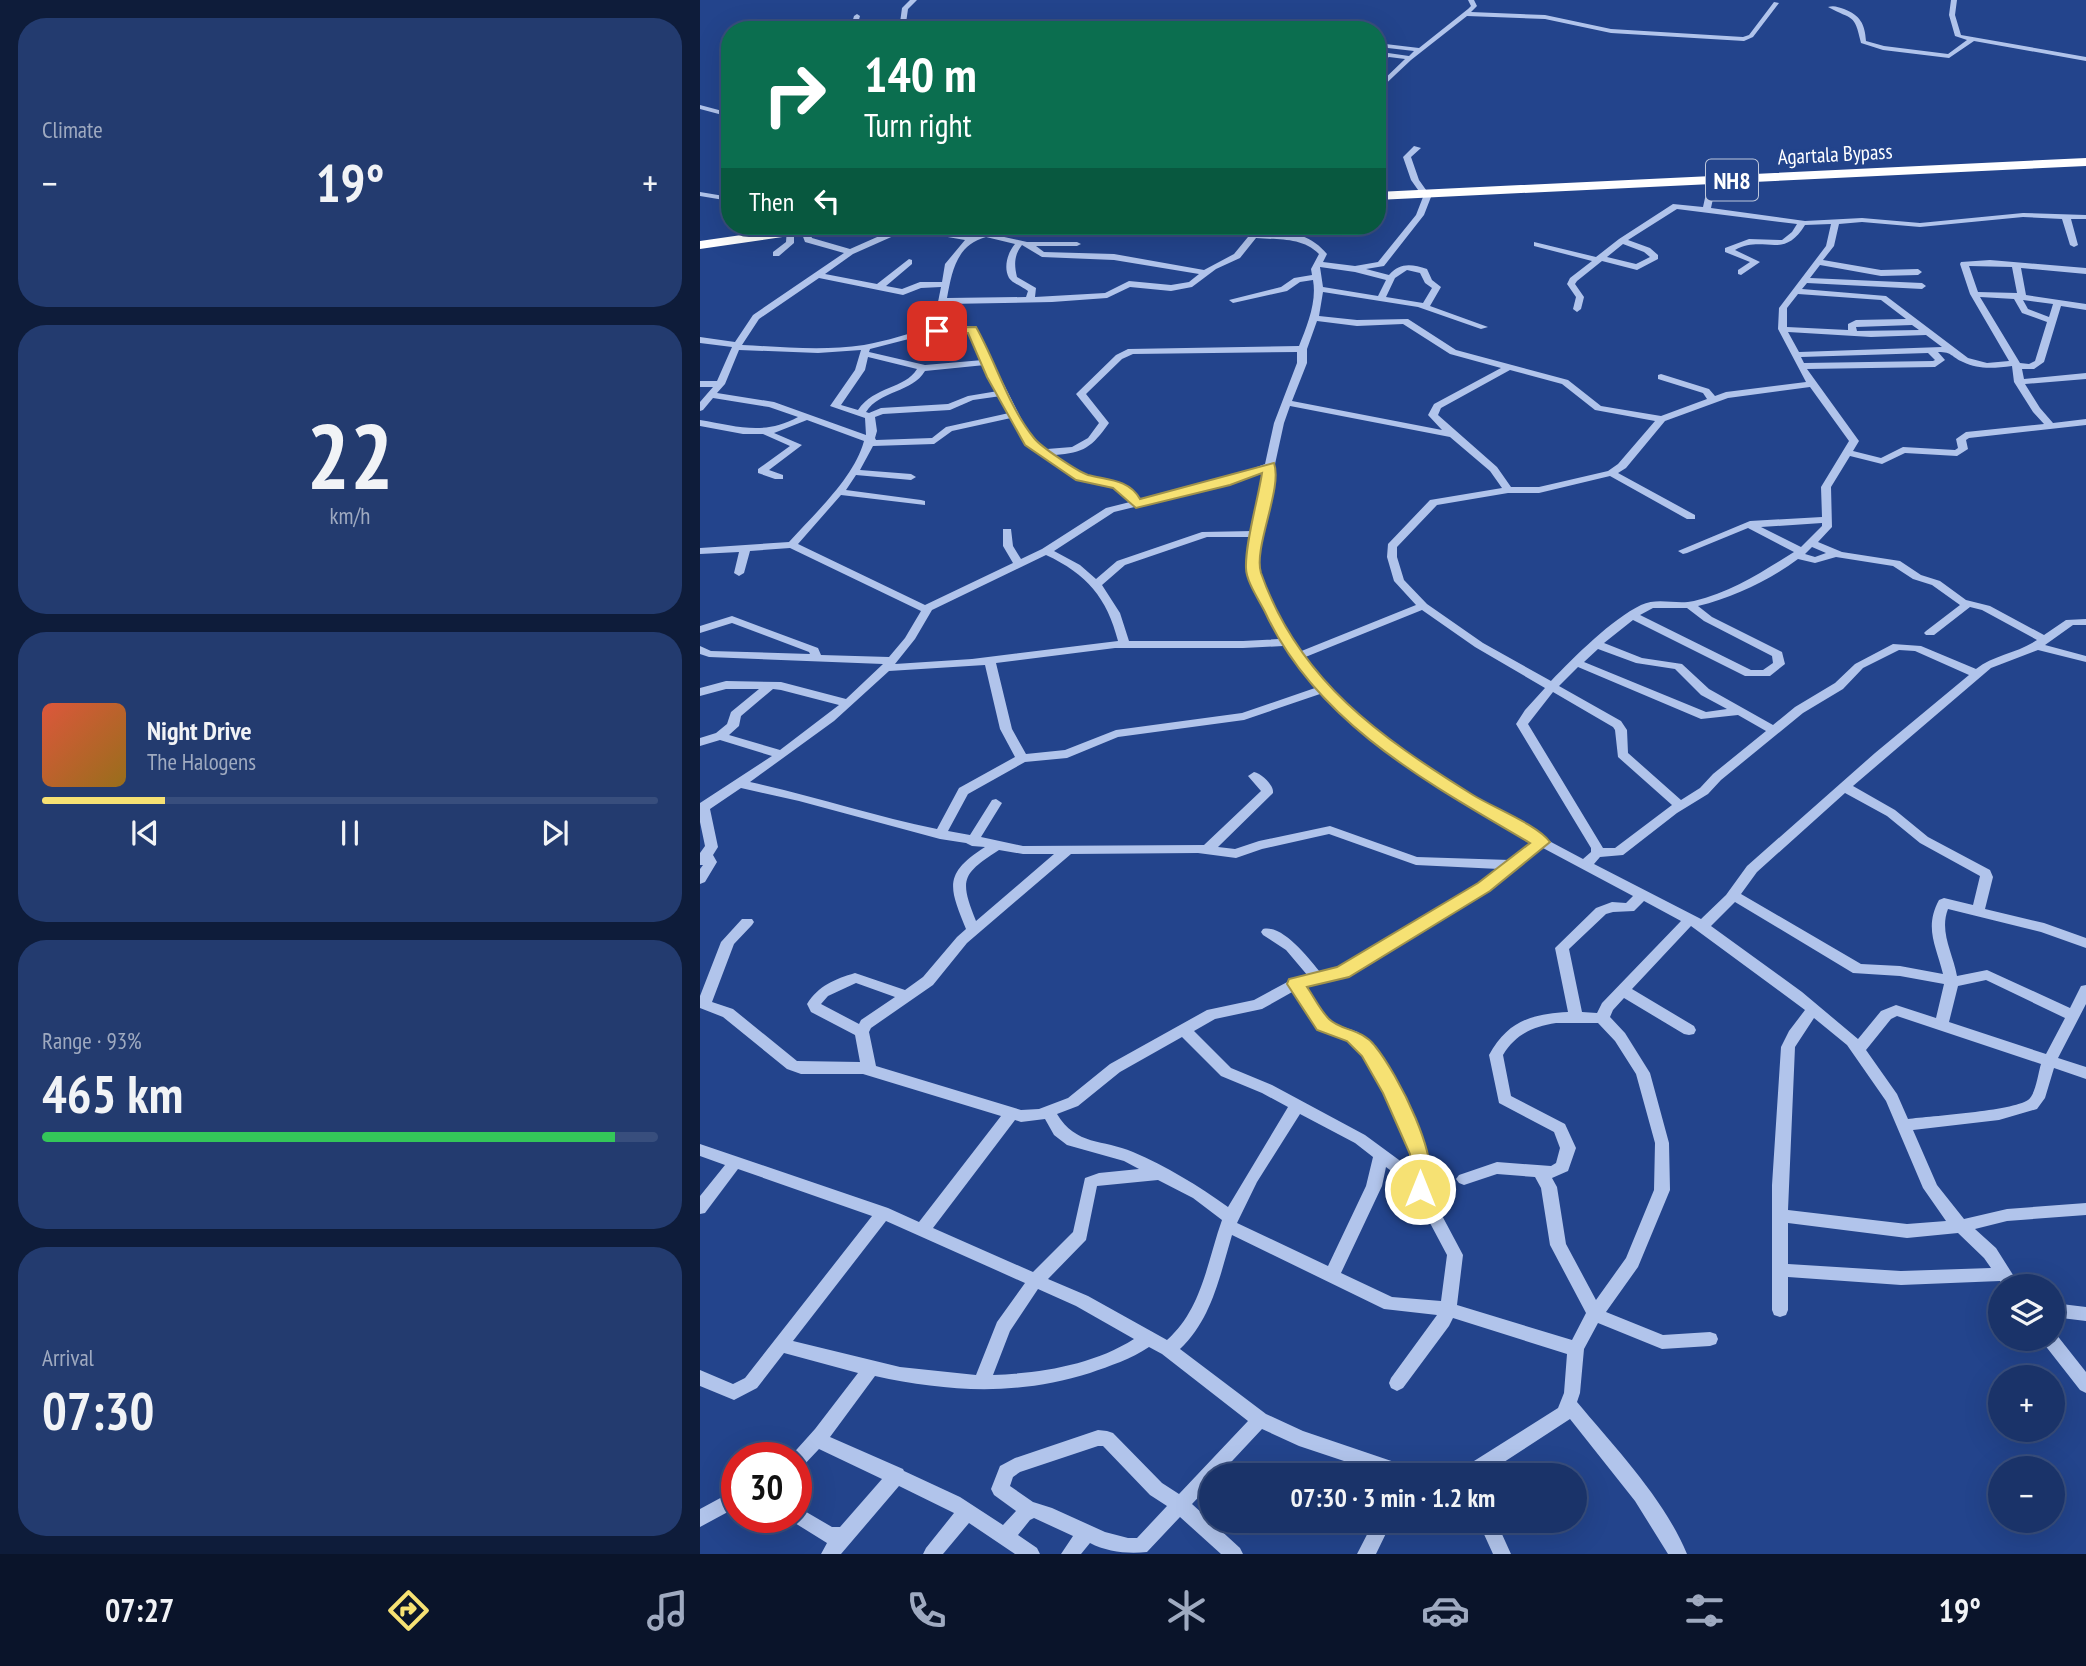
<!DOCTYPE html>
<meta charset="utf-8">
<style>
body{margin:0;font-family:"PT Sans Narrow",sans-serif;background:#233b6f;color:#f1f3f6;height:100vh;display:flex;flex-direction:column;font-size:26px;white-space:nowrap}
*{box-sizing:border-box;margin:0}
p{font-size:23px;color:#9faac0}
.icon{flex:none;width:38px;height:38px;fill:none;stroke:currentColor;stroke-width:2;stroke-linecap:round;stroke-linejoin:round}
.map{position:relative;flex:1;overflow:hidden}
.side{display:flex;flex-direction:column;gap:18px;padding:18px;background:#0e1c3a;width:700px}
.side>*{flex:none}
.hud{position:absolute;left:21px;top:21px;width:665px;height:214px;border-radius:28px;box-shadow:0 7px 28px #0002,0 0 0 2px #384e7d;background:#0b6e4f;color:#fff;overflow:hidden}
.buttons{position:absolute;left:1288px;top:1274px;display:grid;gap:14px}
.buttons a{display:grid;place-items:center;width:77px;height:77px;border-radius:50%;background:#1a3369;box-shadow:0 7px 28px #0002,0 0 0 2px #384e7d;font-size:35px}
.speed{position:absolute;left:21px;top:1442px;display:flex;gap:14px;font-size:35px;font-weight:700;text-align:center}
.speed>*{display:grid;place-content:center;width:91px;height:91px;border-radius:50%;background:#1a3369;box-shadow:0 7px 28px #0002,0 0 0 2px #384e7d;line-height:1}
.speed .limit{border:10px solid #d22;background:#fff;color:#111}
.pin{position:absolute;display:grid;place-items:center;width:60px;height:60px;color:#fff;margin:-30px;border-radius:14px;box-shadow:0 4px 10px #0006}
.me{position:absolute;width:77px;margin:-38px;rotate:0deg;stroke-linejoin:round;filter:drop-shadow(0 0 5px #0008)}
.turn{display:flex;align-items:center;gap:24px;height:147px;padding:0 28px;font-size:32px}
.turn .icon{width:91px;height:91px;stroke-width:2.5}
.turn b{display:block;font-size:49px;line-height:60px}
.then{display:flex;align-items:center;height:66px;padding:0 28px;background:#0003;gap:14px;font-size:26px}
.big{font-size:52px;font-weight:800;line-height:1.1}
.side .card{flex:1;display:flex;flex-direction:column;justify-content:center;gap:10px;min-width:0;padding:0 24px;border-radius:28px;background:#233b6f}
.side .dial{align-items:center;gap:0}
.dial b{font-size:91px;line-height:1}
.song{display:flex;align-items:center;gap:21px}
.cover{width:84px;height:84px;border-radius:10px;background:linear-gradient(135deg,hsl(10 70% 55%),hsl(40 70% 35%))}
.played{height:7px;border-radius:4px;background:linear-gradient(90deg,#f6e173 20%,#384e7d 20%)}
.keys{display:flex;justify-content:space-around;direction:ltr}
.heat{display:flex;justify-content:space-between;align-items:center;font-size:38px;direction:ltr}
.charge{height:10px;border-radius:5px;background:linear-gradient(90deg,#34c759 93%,#384e7d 0)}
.trip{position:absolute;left:499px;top:1463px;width:388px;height:70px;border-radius:35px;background:#1a3369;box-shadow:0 7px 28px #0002,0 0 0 2px #384e7d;font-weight:800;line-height:70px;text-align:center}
.tabs{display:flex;height:112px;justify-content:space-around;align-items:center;background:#0a142a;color:#9faac0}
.tabs .icon{width:49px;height:49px}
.tabs .on{color:#f6e173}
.tabs b{font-size:32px;color:#f1f3f6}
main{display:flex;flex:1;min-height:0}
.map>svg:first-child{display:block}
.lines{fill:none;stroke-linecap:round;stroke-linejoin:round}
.minor{fill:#b1c4eb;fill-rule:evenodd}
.highway{fill:#fff;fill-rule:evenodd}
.route{fill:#f6e173;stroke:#a0924b;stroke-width:2}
.labels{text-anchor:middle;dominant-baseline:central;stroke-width:7;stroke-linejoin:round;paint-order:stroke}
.far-street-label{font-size:21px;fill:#fff;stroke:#23448c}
.shield{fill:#23448c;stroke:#bdc7dc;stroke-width:2}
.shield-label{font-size:24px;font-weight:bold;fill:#fff}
</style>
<main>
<section class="side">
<div class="card"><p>Climate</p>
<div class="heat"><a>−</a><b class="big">19°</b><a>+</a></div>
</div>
<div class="card dial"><b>22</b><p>km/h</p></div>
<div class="card">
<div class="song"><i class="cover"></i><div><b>Night Drive</b><p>The Halogens</p></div></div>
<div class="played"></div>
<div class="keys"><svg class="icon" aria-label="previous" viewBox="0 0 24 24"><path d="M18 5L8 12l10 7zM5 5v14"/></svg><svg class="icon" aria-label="pause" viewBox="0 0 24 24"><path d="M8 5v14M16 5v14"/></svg><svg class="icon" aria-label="next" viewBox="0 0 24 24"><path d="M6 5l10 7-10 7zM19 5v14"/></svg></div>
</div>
<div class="card"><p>Range · 93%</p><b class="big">465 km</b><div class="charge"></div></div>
<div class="card"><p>Arrival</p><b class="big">07:30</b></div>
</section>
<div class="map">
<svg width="1386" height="1554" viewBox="0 0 1386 1554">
<rect width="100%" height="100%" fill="#23448c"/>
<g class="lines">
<path class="minor" d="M210,0H217L208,9L205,30H199L202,8Z
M768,0H774L777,6L771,12L845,15L911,29L1043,37L1049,35L1074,2L1079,3L1053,37L1044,41L911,33L845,19L767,16L711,60L677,92V86L705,59L689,57L678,63L677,59L688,53L709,56L714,51L679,47L677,43L719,48L768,9L771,6Z
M1251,0H1257L1255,15L1261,35L1386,57V61L1274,41L1249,58L1183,50L1161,43C1154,12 1153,21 1128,7C1134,5 1138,7 1144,9C1160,15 1165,24 1166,41L1184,46L1248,54L1267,40L1255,36L1249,15Z
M157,14L160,16L156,30H150L154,16Z
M0,105L30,113V117L0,109Z
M714,146L721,148L711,157L719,180L731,197L724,215L684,266L666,269L689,275C700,262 712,264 727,269L732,280L741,287L730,306L788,327L781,329L718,307L623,292L619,316L657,320L708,319L756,350L868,380L901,406L961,416L1007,399L1003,393L958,379V375L961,374L1009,389L1015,396L1026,392L1106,382L1078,329L1079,308L1126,246L1131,224L1105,225C1083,261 1065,234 1035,250L1060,262L1041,275L1038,274V270L1050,262L1025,252V248L1049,239L1082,240L1092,232L1097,224L977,209L928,240L950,248L958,255V259L937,270L902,261L877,281L875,284L884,297L881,309L877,312L873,309L876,297L867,284L870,278L892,261L834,246V242L896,257L919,239L973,204L1003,207L1009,180L1013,178L1017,180L1011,208L1105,221L1162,218L1220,223L1323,213L1386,215V219H1371L1378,245L1374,247L1370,245L1362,219L1323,217L1220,227L1162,222L1139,224L1134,246L1123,260L1181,270L1218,269L1222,272L1218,275L1181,276L1120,265L1110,278L1222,283L1226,286L1222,289L1107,283L1102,289L1186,296L1268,358L1287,363L1309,361L1270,294L1260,264L1261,262L1290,260L1386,268V274L1321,268L1326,295L1386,304V310L1361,306L1344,362L1334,369H1322L1324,379L1386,373V379L1325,384L1340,408L1353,423L1386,419V425L1269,438L1266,440L1268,449L1257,456L1205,453L1182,464L1150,456L1131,487L1132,527L1118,542L1142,552L1200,561L1221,575L1240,581L1266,600L1290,606L1344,635L1366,620L1386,619V625H1373L1345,645L1386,656V662L1338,650L1291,668L1153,786L1195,810L1228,837L1290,870L1293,877L1285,909L1344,923L1386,938V948L1341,932L1248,909C1239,932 1253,953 1257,976L1287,970L1370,1008L1381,986L1386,985V1004L1358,1058L1386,1067V1079L1354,1068L1345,1098L1337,1109L1299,1120L1213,1130L1237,1185L1264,1219L1307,1209L1386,1203V1215L1307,1221L1275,1229L1296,1248L1320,1286H1303L1300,1281L1201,1285L1088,1277V1310L1086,1315L1080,1317L1074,1315L1072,1310V1185L1081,1047L1089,1031L1105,1010L991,926L932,989L994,1026L996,1030L994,1034L989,1035L984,1034L924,998L913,1010L910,1017L925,1033L950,1073L969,1143L970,1190L938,1267L906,1312L963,1335L1010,1332L1016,1334L1018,1339L1016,1344L1010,1346L962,1349L898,1323L884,1349L880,1393L877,1402C916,1449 963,1497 987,1554H968L935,1501L870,1419L784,1475H763L766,1469L774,1461L858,1408L864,1393L867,1354L753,1318L749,1326L703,1388L697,1391L691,1388L689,1383L691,1378L737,1315L684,1309L532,1235C520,1275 512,1319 480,1349L566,1414L603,1431L715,1469L718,1475H686L599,1446L562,1429L519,1475H511V1484L492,1504L540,1548L543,1554H521L480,1517L447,1552C428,1554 407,1552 390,1543L381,1554H361L373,1536L334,1518L330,1520L318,1535L337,1548L340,1554H315L269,1523L243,1554H223L226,1548L254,1513L199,1486L141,1554H121L127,1543L90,1520L89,1517H96V1506L132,1527H140L182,1479L119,1449L102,1467L96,1469V1458H89L115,1429L158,1373L84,1353L57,1388L34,1400L0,1386V1370L33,1384L45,1378L172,1216L38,1169L5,1213L0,1214V1196L25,1165L0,1156V1144L188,1208L219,1222L301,1116L163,1074H101L87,1069L23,1017L0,1008V996L21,942L42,919H52L54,922L52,925L34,944L12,1002L33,1009L97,1061L160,1062L155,1035L111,1012L107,1004C118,986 135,979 155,973L205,990L223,977L257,937L266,929C249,887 243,874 285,847L272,846L266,843L240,839L99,801L41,788L10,809L18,847L13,855L17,862L5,882L0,884V869L3,865H0V853L5,846L0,822V803L72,756L20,740L0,746V738L16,733L27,724L31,712L59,689H26L0,696V688L26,681L81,682L146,699L183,664L9,657L0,654V646L11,651L110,654L109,652L32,623L0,633V626L32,616L118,648L121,655L189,657L205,638L221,611L90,548L50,551L44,573L39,576L34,573L39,552L0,554V548L89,542C115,513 154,478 164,441L107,420L74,433L102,445L69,470L83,475V479H75L58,473V469L90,446L63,434H43L0,426V420C37,426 63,436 98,417L69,407L13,398L3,410L0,411V402L13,387H0V381H17L32,347L0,343V337L35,342L53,315L144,253L105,242L99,226H107L112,238L150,249L202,226H212L271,236L308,226H320L295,235L327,242H377L381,244L377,246H336L344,252L414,254L504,270L534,254L548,237L432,228L428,226C464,224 500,229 536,232C557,233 579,232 601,236C612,239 620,246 627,254L623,262L655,266L678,262L716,215L723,197L711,180L703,157ZM207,230L265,240L245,264L242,282H220L202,289L186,286L212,264V260L209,259L177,284L125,274L153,254ZM286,237L315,244C308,252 303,267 309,278C312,283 323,287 328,291L326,297L247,298C252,272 256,245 286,237ZM556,238C579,240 602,237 619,254L611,269L612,275L594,278L581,287L529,300L533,303L587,291L600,282L613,280C617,302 607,326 599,346L428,349L416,355L376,394L399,423L388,438L372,447L347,449L331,438L275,327L259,325L242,326L246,304L352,302L407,298L430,287L471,291L492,287L516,269L540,258ZM923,244L944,252L950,257L936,264L907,257ZM322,245L342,257L414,260L499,274L489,282L471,285L429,281L405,293L335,297L336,288L317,277C314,265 314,255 322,245ZM1269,266L1312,267L1317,293L1278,292ZM620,267L655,272L686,280L678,296L623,287ZM707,270L720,273L725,283L732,288L723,303L686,297L695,278ZM119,278L203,295L221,288L241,287L233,327C210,333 187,341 164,345C123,351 83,347 42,345L59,319ZM1098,294L1181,300L1206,319L1156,320L1148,324V330L1087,327V308ZM1280,297L1314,299L1322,313L1347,322L1335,361L1329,364L1320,363ZM1323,300L1353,304L1349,317L1328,309ZM617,321L657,326L703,324L750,354L801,368L734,404L728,415L742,430L592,401L607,363V349ZM1212,325L1219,330L1157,331L1156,327ZM259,330L269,331L283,360L225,365L169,352L170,349L232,333ZM1088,332L1171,337L1226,335L1242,347L1099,352ZM39,350L118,353L161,350L155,370L130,406L165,418L166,435L74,402L17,393L25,384ZM597,352V363L574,423L565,464L522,480L439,500C428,477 403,483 384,474C374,470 364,461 355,455C384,453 392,447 409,423L386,394L422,359L433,354ZM1238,352C1253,352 1251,357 1263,362C1279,370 1295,368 1312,366L1314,382L1333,412L1344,424L1266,432L1256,439L1258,448L1255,450L1203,447L1181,458L1153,451L1159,441L1107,369L1235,367L1245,360ZM1228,353L1235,360L1233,361L1104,363L1101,357ZM168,357L217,369C205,389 174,386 158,410L141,405L165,370ZM285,365L298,391L268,396L248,404L181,408L169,413L166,412C180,390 212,393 225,371ZM810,370L862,384L895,410L955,421L918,464L908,471L839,487H811L797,467L738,415L741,408ZM1110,387L1149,441L1121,487L1122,517L1050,521L978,551L983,554L987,553L1048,528L1094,552C1063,571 1032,592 994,601C976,605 958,597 941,605C912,619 874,657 851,681L783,643L727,604L704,580L697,557V547L737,505L808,493H839L910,476L987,519H995V515L918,473L926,468L965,421L1028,398ZM301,396L309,413L246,427L232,438L176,440L175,438L177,431L175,417L183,414L250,410L273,400ZM590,406L750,437L790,471L802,488L730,500L688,544L687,557L694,581L716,605L599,652L591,642L558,570L570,487L584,423ZM311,418L324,442L377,479L414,487L427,496L430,502L406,508L342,549L321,559L313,546L311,529H303V546L313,563L225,605L98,544L141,495L225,505V501L221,500L146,490L156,475L211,480L216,477L211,474L160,470L173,446L234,444L252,431ZM563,472L553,531L502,532L417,561L396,579L380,565L354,551L414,512L529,484ZM1122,523V526L1101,547L1061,527ZM507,537H553L548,570L579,639L543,641H429L420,613L402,585L425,565ZM1112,547L1126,553L1115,557L1105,554ZM346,555C387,574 407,598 418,641L272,659L195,664L215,639L232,610ZM1136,557L1193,566L1213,579L1232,585L1260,605L1226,631L1224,633L1226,635H1234L1270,607L1282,610L1337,640C1318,653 1293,655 1276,669L1221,646L1193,644L1155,664L1135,683L1095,707L1073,725L1009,689L982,664L942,658L904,643L933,620L1045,676H1070L1085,664L1082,652L1012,617L998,606C1034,597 1068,581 1098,559L1115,563ZM953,608H987L1004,621L1072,656L1073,663L1063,670H1051L940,615ZM722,610L775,647L845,688L825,710L816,724L891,848V852L883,859C833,833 784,804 736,772C687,739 639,707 603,658ZM583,646L615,688L542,713L416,730L365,750L326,754L312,729L296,663L415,648H543ZM898,649L936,663L975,669L1001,695L1027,709L1006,712L884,662ZM1199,650L1215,651L1269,675L1175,753L1047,866L1026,895L1001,919L894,864L900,857L923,855L977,813L1008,794L1021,780L1103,713L1143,689L1163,668ZM285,665L300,729L315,757L259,788L237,829C174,816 113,796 50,782L134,721L189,671ZM878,667L1001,719L1038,715L1066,731L1013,774L1000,788L981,800L928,753L927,730L921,721L859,686ZM73,689L81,690L139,705L80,750L29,735L39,726L41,716ZM853,692L913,727L915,730L918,757L972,805L915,848H903L828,724ZM620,694C647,723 680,746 713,768C752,794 792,819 833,842L810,860L717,857L630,826L559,841L535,849L518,847L573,793C574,785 562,774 554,772L548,776L561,791L504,845L323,846L281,837L302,803L296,799L292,800L270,835L248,831L268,794L325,762L367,758L418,737L544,720ZM1145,793L1187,816L1220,843L1280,876L1273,905L1244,898L1239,900C1224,928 1236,945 1243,974L1200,966L1161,964L1041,894L1057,872ZM629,834L716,865L799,869L779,884L639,968L621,973C609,959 583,924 563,929L561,932L563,935L586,950L608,976L591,980L554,1000L507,1010L410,1064L368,1098L339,1109L321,1110L176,1066L169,1032L171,1028L233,985L267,943L371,854L498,853L536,858L562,849ZM843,848L933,896L926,903L912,902L896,908L855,948L868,1012C831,1014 808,1021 789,1055L799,1103L854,1132L860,1148L856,1163L851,1166L797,1162L759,1175L756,1179L759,1183L764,1185L797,1174L835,1177L841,1188L850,1245L886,1313L872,1340L757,1305L763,1255L730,1193L729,1158L699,1091L673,1047L658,1032L629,1022L605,987L648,976L789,890ZM299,850L323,854H354L276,921C259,879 262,874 299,850ZM944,901L981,921L902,1003L897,1013L882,1012L869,949L906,914L913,912L934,911ZM1035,902L1153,973L1200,976L1244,984L1236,1018L1196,1005L1181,1011L1158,1039L1102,992L1011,926ZM1286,980L1365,1018L1346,1054L1249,1022L1258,986ZM156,983L195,997L161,1020L159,1024L121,1004L128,996ZM594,991C600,1001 613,1026 621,1031C631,1036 643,1035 651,1043C673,1063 713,1141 714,1171L665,1135L572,1085L531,1068L494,1031L515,1019L562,1009ZM1197,1016L1341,1064C1338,1073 1336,1094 1328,1100C1312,1111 1231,1116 1208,1119L1197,1094L1166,1050L1191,1019ZM1114,1018L1147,1045L1186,1101L1223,1188L1246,1221L1207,1224L1088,1210L1095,1047ZM856,1023H898L915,1041L936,1074L955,1143L954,1190L926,1258L896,1300L866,1244L857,1187L852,1178L868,1171L876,1148L865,1124L811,1096L803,1055C816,1034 832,1027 856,1023ZM482,1037L521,1076L562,1093L588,1107L528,1207C499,1186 466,1166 433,1152C403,1139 376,1146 357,1114L378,1106L420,1072ZM600,1114L655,1143L673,1157L666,1186L628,1266L537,1223L557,1182ZM345,1119L354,1135L367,1145L424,1161L439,1169L399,1173L385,1178L373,1232L333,1272L233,1228L315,1120L321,1122ZM686,1167L714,1188V1193L747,1255L741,1301L692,1297L641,1273L682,1186ZM458,1180L493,1198L522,1220C507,1262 502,1309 467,1340L388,1296L348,1279L386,1240L397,1186ZM186,1221L325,1283L297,1322L276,1375L200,1367L93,1341ZM1088,1223L1207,1238L1258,1233L1284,1258L1291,1268L1201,1271L1088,1264ZM338,1289L376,1306L434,1339C393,1365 341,1373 293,1375L310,1331ZM449,1347L462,1354L548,1421L479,1494L462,1483L413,1433L407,1431L398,1430L315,1458L300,1466L291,1489L294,1495L316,1511L303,1525L260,1497L204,1471L203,1469L130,1437L175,1376C248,1392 318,1396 390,1373C410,1366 431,1359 449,1347ZM398,1446H403L450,1495L467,1506L437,1538H428L405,1532L352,1508L333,1502L310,1486L313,1477L320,1472Z
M0,192L30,197V201L0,196Z
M87,229L94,231V243L79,256H73V252L86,242Z
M1353,1303L1386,1307V1321L1353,1317Z
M1353,1333L1356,1334L1386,1372V1393L1380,1390L1344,1344L1342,1339H1353Z
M37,1489V1507L0,1527V1509Z
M674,1521H692L676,1554H657Z
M778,1521H796L811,1554H793Z"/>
<path class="highway" d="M1386,158V166L677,200V192Z
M103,226H137L130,230L0,249V241Z"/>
</g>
<path class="route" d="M276,327C296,362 308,406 334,438C341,447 377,471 388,475C407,480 429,479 440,499L574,463C583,488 553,548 561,573C599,681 680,737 773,795C792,807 838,825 850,842L790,891L649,977L607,987C614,997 620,1010 629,1019C641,1031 661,1028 675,1046C697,1073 744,1162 727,1195H713L710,1189V1154L683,1093L662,1056L647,1041L617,1030L587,984L589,979L637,967L778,883L830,843C728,783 616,723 565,612C559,600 546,581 546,568C545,543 558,500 562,473L530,485L436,508L413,488L376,480L325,445L287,377L268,333L237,335L231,331L237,328Z"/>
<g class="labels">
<g class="far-street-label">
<text transform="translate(1135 154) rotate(-3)">Agartala Bypass</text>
</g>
<rect class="shield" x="1006" y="159.5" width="52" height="41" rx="5"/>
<g class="shield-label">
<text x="1032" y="180">NH8</text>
</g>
</g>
</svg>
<div class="buttons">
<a><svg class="icon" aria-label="layers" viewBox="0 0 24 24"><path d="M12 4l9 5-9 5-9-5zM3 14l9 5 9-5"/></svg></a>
<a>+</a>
<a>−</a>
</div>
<div class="speed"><div class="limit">30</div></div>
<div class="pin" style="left:237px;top:331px;background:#d93025"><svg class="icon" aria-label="arrive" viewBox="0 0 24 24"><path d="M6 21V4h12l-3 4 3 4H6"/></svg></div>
<svg class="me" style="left:720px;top:1189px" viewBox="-20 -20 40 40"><circle r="17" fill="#f6e173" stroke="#fff" stroke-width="3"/><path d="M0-11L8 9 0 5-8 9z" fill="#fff"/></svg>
<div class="trip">07:30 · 3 min · 1.2 km</div>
<div class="hud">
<div class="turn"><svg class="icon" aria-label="right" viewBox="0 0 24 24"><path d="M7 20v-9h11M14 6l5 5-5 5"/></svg><div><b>140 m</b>Turn right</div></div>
<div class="then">Then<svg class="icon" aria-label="left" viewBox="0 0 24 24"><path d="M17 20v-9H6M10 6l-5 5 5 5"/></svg></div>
</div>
</div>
</main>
<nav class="tabs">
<b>07:27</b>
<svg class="icon on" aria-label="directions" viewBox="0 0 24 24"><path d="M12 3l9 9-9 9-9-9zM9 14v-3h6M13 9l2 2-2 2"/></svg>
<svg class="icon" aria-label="music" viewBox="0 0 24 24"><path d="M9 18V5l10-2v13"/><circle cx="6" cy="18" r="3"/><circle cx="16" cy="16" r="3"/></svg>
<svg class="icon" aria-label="phone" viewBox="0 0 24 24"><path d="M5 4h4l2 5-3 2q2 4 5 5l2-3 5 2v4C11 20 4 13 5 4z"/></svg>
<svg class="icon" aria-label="climate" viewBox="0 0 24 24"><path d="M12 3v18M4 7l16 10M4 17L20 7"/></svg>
<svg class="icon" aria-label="car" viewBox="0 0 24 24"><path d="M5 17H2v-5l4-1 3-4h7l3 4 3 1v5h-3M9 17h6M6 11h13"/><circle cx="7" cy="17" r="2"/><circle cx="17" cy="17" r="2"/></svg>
<svg class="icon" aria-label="filters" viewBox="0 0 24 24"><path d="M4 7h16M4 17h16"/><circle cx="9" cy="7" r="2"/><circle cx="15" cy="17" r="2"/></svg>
<b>19°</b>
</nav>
